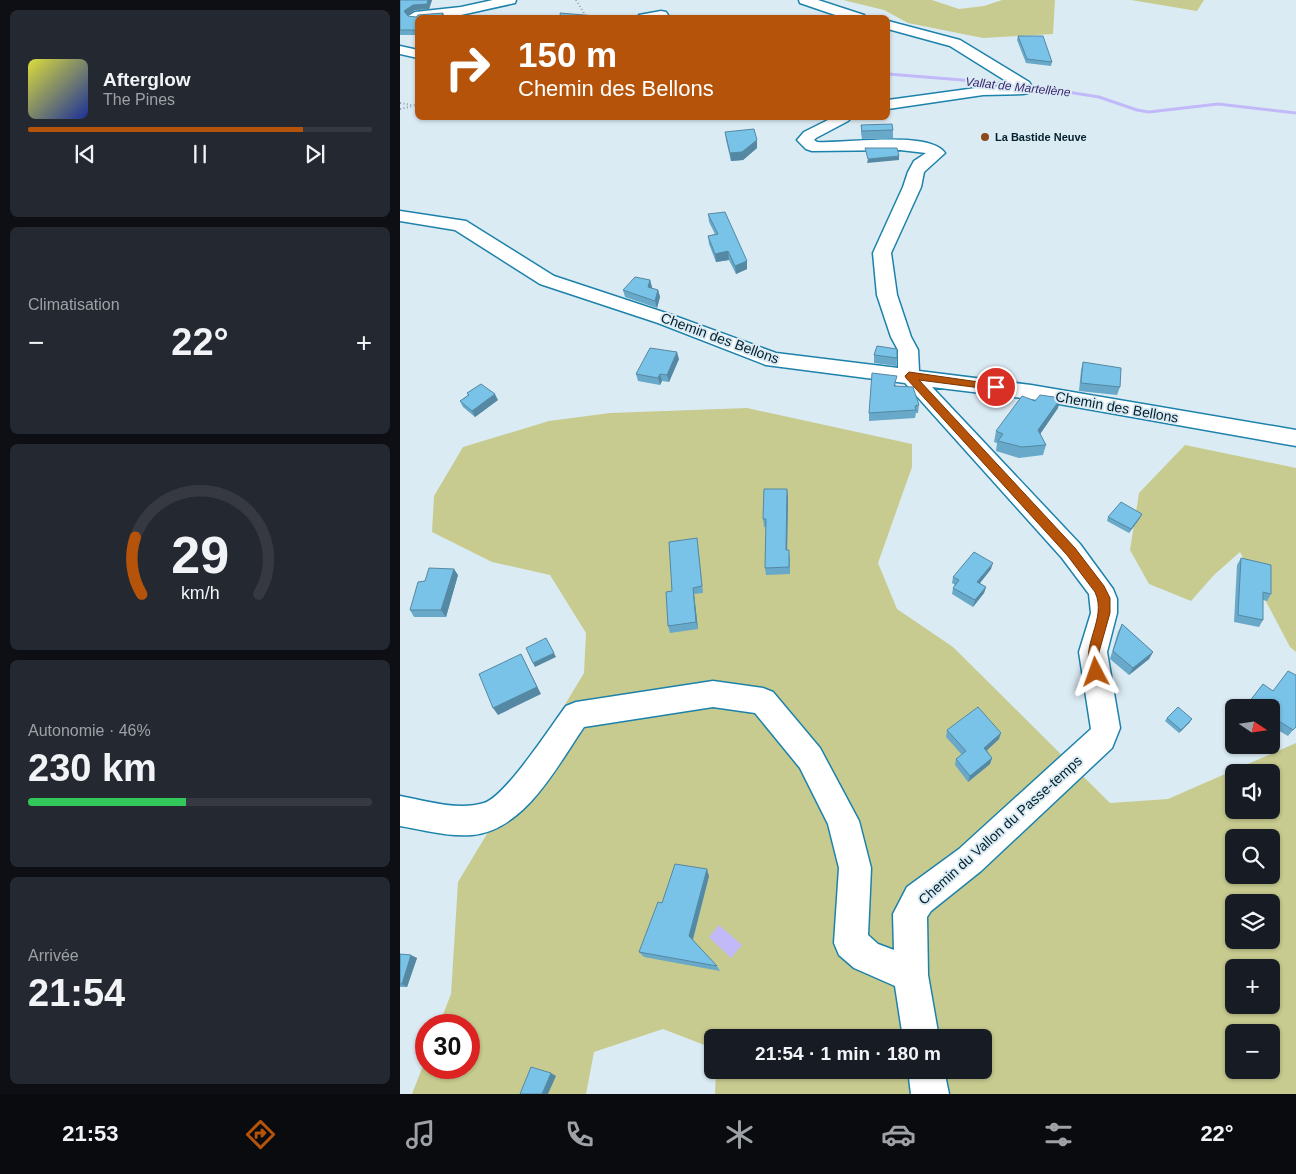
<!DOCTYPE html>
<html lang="fr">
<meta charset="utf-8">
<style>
body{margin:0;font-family:Helvetica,sans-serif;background:#242831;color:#f1f3f6;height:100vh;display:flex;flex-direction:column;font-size:19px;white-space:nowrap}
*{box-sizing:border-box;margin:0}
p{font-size:16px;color:#9ea1a6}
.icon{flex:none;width:28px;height:28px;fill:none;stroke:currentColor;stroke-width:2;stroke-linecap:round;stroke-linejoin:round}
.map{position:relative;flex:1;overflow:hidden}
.sheet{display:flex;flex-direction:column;gap:10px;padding:10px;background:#0d0f14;width:400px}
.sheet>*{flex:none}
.hud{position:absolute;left:15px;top:15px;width:475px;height:105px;border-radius:8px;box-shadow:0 1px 4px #0004;background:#b45309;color:#fff;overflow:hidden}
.needle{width:32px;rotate:103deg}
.controls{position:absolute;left:825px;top:699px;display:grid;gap:10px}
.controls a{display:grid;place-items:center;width:55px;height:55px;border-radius:8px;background:#171b24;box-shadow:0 1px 4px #0004;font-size:25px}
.speed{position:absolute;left:15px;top:1014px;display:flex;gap:10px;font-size:25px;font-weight:700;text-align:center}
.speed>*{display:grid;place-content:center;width:65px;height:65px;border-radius:50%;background:#171b24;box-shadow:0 1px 4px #0004;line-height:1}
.speed .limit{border:8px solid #d22;background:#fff;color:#111}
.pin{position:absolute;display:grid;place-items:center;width:42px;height:42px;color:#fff;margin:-21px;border:2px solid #fff;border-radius:50%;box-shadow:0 1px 5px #0007}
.me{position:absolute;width:55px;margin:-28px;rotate:356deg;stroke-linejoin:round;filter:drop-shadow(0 0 4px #0008)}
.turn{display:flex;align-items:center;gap:18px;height:105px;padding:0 20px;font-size:22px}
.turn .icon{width:65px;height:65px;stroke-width:2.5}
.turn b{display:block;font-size:35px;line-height:42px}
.big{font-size:38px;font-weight:700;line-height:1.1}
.sheet .card{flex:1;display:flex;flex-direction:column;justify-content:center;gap:8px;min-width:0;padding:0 18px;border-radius:8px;background:#242831}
.sheet .dial{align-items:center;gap:0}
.dial svg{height:130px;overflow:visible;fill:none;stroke:#363941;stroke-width:7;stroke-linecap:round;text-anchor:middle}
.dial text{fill:#f1f3f6;stroke:none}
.song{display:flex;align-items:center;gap:15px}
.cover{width:60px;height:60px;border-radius:8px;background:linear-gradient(135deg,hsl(60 70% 55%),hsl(230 70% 35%))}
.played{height:5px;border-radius:2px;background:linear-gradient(90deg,#b45309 80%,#363941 80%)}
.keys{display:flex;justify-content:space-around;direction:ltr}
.heat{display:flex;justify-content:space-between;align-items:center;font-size:28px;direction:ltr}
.charge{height:8px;border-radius:4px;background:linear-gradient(90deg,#34c759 46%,#363941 0)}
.trip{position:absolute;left:304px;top:1029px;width:288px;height:50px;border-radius:8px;background:#171b24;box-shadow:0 1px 4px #0004;font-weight:700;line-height:50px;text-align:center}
.tabs{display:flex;height:80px;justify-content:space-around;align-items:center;background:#090b0e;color:#9ea1a6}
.tabs .icon{width:35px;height:35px}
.tabs .active{color:#b45309}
.tabs b{font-size:22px;color:#f1f3f6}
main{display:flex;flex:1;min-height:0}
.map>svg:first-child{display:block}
.green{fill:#c7cb8f;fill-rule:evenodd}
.water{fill:#c2b9f9}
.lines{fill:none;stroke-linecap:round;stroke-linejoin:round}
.stream{stroke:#c2b9f9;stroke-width:3}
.minor-casing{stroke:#1d82ab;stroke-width:3}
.path{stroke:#8a9faa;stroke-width:2;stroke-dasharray:1 2.5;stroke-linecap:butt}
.minor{fill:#fff;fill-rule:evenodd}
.wall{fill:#68a8c8}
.shaded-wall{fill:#5588a2}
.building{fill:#79c3e8;stroke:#5588a2}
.route{fill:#b45309;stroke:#753606}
.poi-dot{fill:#8b481a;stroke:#dbebf4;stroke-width:2}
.labels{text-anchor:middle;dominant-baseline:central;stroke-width:4;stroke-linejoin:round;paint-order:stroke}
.far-poi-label{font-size:11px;font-weight:bold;fill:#03202d;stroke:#dbebf4;text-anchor:start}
.far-water-label{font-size:12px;font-style:italic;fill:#3b2770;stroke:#dbebf4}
.street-label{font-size:14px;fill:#03202d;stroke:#dbebf4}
</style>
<main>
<section class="sheet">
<div class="card">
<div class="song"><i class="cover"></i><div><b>Afterglow</b><p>The Pines</p></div></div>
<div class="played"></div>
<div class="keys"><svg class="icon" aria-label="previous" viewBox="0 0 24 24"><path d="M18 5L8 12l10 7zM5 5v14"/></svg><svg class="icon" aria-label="pause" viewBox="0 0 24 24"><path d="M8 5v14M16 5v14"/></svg><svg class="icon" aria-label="next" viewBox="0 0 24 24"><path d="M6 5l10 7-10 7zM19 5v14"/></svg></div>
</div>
<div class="card"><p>Climatisation</p>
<div class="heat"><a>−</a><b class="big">22°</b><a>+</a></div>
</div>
<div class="card dial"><svg viewBox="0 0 100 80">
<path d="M14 69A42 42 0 1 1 86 69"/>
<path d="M14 69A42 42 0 0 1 10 34" stroke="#b45309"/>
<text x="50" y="56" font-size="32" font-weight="700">29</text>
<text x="50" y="72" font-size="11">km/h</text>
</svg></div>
<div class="card"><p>Autonomie · 46%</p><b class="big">230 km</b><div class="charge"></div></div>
<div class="card"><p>Arrivée</p><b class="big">21:54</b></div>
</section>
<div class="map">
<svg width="896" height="1094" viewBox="0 0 896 1094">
<rect width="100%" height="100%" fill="#dbebf4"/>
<path class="green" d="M443,0H532L559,9L584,6L602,0H655L653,34L583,38L508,23L484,10Z
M731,0H804L797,11Z
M347,408L512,444V467L478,563L497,609L553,647L710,803L768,799L896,743V1094H315L316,1070H582V1038H312V1048L263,1029L194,1052L186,1094H12L26,1058V1068H69V1025H39L51,994L58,882L184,673L186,633L150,575L92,562L32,532L34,496L63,447L149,421L210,413ZM834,772H871V810H834ZM834,838H871V875H834ZM834,902H871V940H834ZM834,968H871V1005H834ZM834,1032H871V1070H834Z
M785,445L896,468V652L890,647L840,552L814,575L791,601L749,584L730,550L739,493Z"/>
<path class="water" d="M319,925L342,945L331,958L309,937Z"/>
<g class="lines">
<path class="stream" d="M488,74L624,85L699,97L737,110L749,112L818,104L896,113"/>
<defs>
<path id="minor" d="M93,0H116L115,3L61,15L18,18V20L10,19L8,16L15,12L61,7Z
M399,0H418L464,15L465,18H444L400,3Z
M261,11L266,12L268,15L266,18H238L239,15Z
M488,21L560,40L629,82L631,85L628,93L623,94L583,95L488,109V100L583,87L614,86L550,46L488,29Z
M0,46L18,50V58L0,54Z
M432,118H451L448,121L416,138L414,140L417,142C444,144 529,130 545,153L524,172L521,187L491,253L497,295L511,337L518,350L519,371L631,385L896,430V446L631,399L532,387L680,544L713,589L717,599V613L707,652L720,728L712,748L581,871L531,911L527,917L528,975L539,1038H503L495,986L454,968L439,955L434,943L439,868L428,824L400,768L355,713L313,707L184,727C157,766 125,830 72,835C48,837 24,830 0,826V796C26,801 58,811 84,803C106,796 151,726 166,706L176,702L313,681L363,688L373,692L420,748L459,821L471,868L468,935L478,944L494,950L493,914L507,887L559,849L691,729L679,652L691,613L689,594L662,558L505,383L366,365L258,323L140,284L55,230L0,221V211L66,221L154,276L272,315L376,353L498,368V350L491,337L477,295L473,253L503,187L508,172L514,161L526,153L500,150L412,151L406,149L397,140L404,132Z
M508,1070H544L549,1094H511Z"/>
</defs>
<use href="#minor" class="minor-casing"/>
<path class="path" d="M176,0L187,18
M0,103L18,106
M0,109L13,106"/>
<use href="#minor" class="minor"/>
</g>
<path class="wall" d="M0,0H32L29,9L15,10L7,15L8,16L16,17L43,13L45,18H18V35H0Z
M618,36L652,62L651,66L626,63L617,40Z
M461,125L493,130V138L462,139L461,133Z
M325,132L357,140V148L343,160L331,161L326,140Z
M308,214L347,261V269L336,274L329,260L316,262L309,244L308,236L315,234L309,222Z
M250,280L252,288L258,290L260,297L257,308L225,297L223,290Z
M497,349L496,366L474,363V355Z
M279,359L269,382L262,381L260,385L238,381L236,374Z
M683,362L720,387L717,395L679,391L681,370Z
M496,384V386L519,405L518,413H516L515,418L469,421V413Z
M67,393L98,400L75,417L63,407L60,401L68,395Z
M635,401L658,408L640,434L646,445L643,455L619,458L596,451L597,443L594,442L596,431Z
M388,497L387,550L390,557V574L366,575L365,568L366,527H364L363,519Z
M708,517L740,518L729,533L707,521Z
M298,545L303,593L294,594L298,629L270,633L268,626L272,591Z
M841,558L871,594L867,601L863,600V620L859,627L834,622L837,565Z
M591,569L580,583L586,587L584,593L573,607L552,594L553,588L555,585L552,583L553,577Z
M58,575L46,617H14L10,610L25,581Z
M722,624L753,652L749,659L729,675L710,659L718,632Z
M863,684L893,730L888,736L871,726V708H845Z
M767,718L790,722L779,733L765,721Z
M547,730L599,739L587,750L592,758L590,764L568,782L555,765L556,759L562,755L546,737Z
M309,876L293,940L317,966L320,971L244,957L239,952L262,903Z
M0,954L17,958L7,987H0Z"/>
<path class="shaded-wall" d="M28,0H32L29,9L15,10L6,16L4,11L13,5Z
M43,13L45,18H40Z
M357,140V148L343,160L331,161L330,153Z
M499,156V160L467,163L468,159Z
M328,251L329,260L316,262L315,254Z
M347,261V269L336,274L335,266Z
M250,280L252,287L250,294L248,287Z
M258,290L260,297L257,308L255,301Z
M277,352L279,359L269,382L267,375Z
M260,374L262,381L260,385L258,378Z
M95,394L98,400L75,417L72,411Z
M661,398L658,408L636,440L638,430Z
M387,489L388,497L387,557L386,550Z
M742,514L740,518L729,533L731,529Z
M593,563L591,569L576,588L577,582Z
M54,569L58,575L46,617L41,610Z
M586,587L584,593L573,607L575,600Z
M293,588L294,594L298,629L296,622Z
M753,652L749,659L729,675L733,668Z
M154,653L156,657L135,667L133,663Z
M121,654L141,694L98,715L93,708Z
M792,719L790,722L779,733L781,730Z
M601,733L599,739L583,754L584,748Z
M592,758L590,764L568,782L570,776Z
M307,869L309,876L292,942L289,936Z
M11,955L17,958L7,987L2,984Z
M151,1073L156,1076L148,1094H142Z"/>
<path class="building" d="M0,0H28L27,4L13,5L4,11L8,16L16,17L18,15L43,13L40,18H18V30H0Z
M160,13L196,16L195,18H161Z
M618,36H643L652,62L627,59Z
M492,124L493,130L462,131L461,125Z
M354,129L357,140L342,152L330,153L325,132Z
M465,148H497L499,156L468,159Z
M325,212L347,261L335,266L328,251L315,254L308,236L318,234L308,214Z
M235,277L250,280L248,287L258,290L255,301L223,290Z
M477,346L497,349V358L474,355Z
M250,348L277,352L267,375L260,374L258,378L236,374Z
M683,362L721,368L720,387L681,383Z
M472,373L497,376L494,386L513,387L519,405L515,406L516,410L469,413Z
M81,384L95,394L72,411L60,401L69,395L67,393Z
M640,395L661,398L638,430L646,445L622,447L598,441L603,434L596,431L622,396L635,401Z
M364,489H387L386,550H389V567L365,568L366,519H363Z
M721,502L742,514L731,529L708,517Z
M297,538L302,586L293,588L296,622L268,626L266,592L272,591L269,542Z
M574,552L593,563L577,582L586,587L575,600L553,588L559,580L553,577Z
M841,558L871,565V594L863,592V620L838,615Z
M29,568L54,569L41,610H10L18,582L25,581Z
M722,624L753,652L733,668L713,651Z
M146,638L154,653L133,663L126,648Z
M121,654L137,687L93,708L79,674Z
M888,671L896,675V727L893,730L871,716V708H858L849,702L863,684L873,691Z
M578,707L601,733L584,748L592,758L570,776L556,759L566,751L547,730Z
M778,707L792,719L781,730L767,718Z
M275,864L307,869L289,936L317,966L239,952L258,902L262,903Z
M0,954L11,955L2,984H0Z
M131,1067L151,1073L142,1094H120Z"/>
<path class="route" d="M509,372L600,385L601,387L596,390L519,380L675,548L704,586L710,598V613L699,652L703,672L701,676L696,677L692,676C678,646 708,620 695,592L667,555L506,378L505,376Z"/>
<circle class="poi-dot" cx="585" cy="137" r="5"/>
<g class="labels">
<g class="far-poi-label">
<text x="595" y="137">La Bastide Neuve</text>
</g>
<g class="far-water-label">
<text transform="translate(618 87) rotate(6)">Vallat de Martellène</text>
</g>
<g class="street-label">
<text transform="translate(320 338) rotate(20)">Chemin des Bellons</text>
<text transform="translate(717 407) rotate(10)">Chemin des Bellons</text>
<text transform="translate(600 830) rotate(-42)">Chemin du Vallon du Passe-temps</text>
</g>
</g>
</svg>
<div class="controls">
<a><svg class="needle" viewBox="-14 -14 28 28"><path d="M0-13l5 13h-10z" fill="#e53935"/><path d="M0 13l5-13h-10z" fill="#9ea1a6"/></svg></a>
<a><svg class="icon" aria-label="sound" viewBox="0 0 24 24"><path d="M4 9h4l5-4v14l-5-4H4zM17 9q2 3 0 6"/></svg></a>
<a><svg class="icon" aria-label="search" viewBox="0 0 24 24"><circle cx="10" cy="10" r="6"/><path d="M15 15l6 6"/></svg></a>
<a><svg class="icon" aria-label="layers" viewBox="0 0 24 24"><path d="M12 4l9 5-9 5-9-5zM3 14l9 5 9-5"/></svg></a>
<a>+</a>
<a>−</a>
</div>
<div class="speed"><div class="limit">30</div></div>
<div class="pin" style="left:596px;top:387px;background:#d93025"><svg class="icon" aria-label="arrive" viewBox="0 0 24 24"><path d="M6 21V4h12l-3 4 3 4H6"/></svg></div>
<svg class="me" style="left:696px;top:672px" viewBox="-20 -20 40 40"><path d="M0-17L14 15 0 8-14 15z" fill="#b45309" stroke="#fff" stroke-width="4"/></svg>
<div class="trip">21:54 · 1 min · 180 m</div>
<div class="hud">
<div class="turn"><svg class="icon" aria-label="right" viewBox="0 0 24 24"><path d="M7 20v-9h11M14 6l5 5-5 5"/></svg><div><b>150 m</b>Chemin des Bellons</div></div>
</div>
</div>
</main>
<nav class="tabs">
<b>21:53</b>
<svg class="icon active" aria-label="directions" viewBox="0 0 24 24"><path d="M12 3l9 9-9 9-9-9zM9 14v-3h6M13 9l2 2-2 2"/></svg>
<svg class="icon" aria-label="music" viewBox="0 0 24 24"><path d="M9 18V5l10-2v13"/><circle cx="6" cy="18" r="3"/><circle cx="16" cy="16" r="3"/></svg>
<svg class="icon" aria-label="phone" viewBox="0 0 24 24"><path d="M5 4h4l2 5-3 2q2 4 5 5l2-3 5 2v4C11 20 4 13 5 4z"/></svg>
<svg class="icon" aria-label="climate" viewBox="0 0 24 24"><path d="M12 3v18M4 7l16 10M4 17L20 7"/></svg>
<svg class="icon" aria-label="car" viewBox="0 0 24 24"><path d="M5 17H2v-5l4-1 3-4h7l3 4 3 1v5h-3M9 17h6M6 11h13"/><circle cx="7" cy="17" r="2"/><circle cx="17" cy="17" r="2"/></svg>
<svg class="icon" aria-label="filters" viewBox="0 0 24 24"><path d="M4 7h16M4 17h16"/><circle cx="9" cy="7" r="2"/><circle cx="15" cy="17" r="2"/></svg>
<b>22°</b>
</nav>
